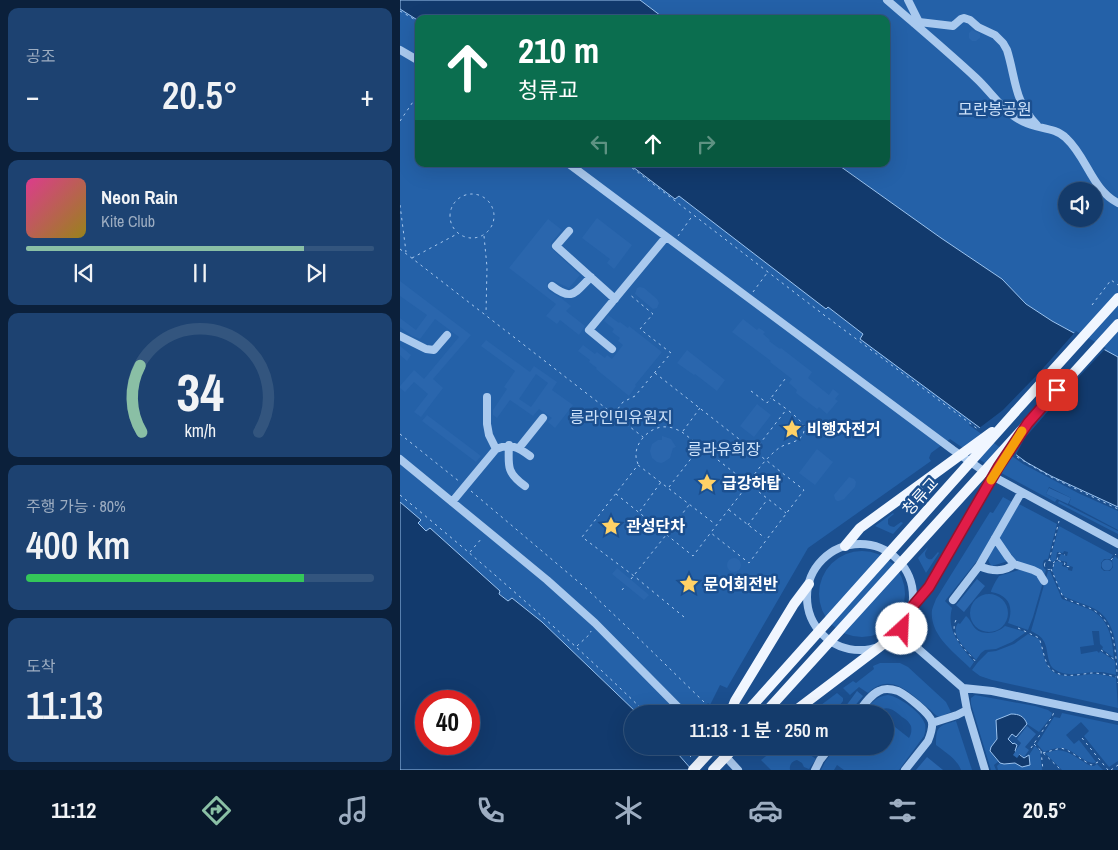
<!DOCTYPE html>
<html lang="ko">
<meta charset="utf-8">
<style>
body{margin:0;font-family:"Archivo Narrow","Noto Sans KR",sans-serif;background:#1d4271;color:#f1f3f6;height:100vh;display:flex;flex-direction:column;font-size:19px;white-space:nowrap}
*{box-sizing:border-box;margin:0}
p{font-size:16px;color:#9dadc1}
.icon{flex:none;width:28px;height:28px;fill:none;stroke:currentColor;stroke-width:2;stroke-linecap:round;stroke-linejoin:round}
.map{position:relative;flex:1;overflow:hidden}
.details{display:flex;flex-direction:column;gap:8px;padding:8px;background:#0b203b;width:400px}
.details>*{flex:none}
.top-card{position:absolute;left:15px;top:15px;width:475px;height:152px;border-radius:10px;box-shadow:0 5px 20px #0002,0 0 0 1px #33557e;background:#0b6e4f;color:#fff;overflow:hidden}
.buttons{position:absolute;left:658px;top:182px;display:grid;gap:10px}
.buttons a{display:grid;place-items:center;width:45px;height:45px;border-radius:50%;background:#143b6b;box-shadow:0 5px 20px #0002,0 0 0 1px #33557e;font-size:25px}
.speed{position:absolute;left:15px;top:690px;display:flex;gap:10px;font-size:25px;font-weight:700;text-align:center}
.speed>*{display:grid;place-content:center;width:65px;height:65px;border-radius:50%;background:#143b6b;box-shadow:0 5px 20px #0002,0 0 0 1px #33557e;line-height:1}
.speed .limit{border:8px solid #d22;background:#fff;color:#111}
.pin{position:absolute;display:grid;place-items:center;width:42px;height:42px;color:#fff;margin:-21px;border-radius:10px;box-shadow:0 2px 8px #0006}
.me{position:absolute;width:55px;margin:-28px;rotate:25deg;stroke-linejoin:round;filter:drop-shadow(0 0 4px #0008)}
.turn{display:flex;align-items:center;gap:18px;height:105px;padding:0 20px;font-size:22px}
.turn .icon{width:65px;height:65px;stroke-width:2.5}
.turn b{display:block;font-size:35px;line-height:42px}
.lanes{display:flex;align-items:center;height:48px;padding:0 20px;background:#0003;justify-content:center;gap:25px;direction:ltr}
.lanes .off{opacity:.35}
.big{font-size:38px;font-weight:600;line-height:1.1}
.details .card{flex:1;display:flex;flex-direction:column;justify-content:center;gap:8px;min-width:0;padding:0 18px;border-radius:10px;background:#1d4271}
.details .dial{align-items:center;gap:0}
.dial svg{height:130px;overflow:visible;fill:none;stroke:#33557e;stroke-width:7;stroke-linecap:round;text-anchor:middle}
.dial text{fill:#f1f3f6;stroke:none}
.song{display:flex;align-items:center;gap:15px}
.cover{width:60px;height:60px;border-radius:8px;background:linear-gradient(135deg,hsl(330 70% 55%),hsl(50 70% 35%))}
.played{height:5px;border-radius:2px;background:linear-gradient(90deg,#8abfa5 80%,#33557e 80%)}
.keys{display:flex;justify-content:space-around;direction:ltr}
.heat{display:flex;justify-content:space-between;align-items:center;font-size:28px;direction:ltr}
.charge{height:8px;border-radius:4px;background:linear-gradient(90deg,#34c759 80%,#33557e 0)}
.trip{position:absolute;left:224px;top:705px;width:270px;height:50px;border-radius:25px;background:#143b6b;box-shadow:0 5px 20px #0002,0 0 0 1px #33557e;font-weight:600;line-height:50px;text-align:center}
.tab-bar{display:flex;height:80px;justify-content:space-around;align-items:center;background:#08182b;color:#9dadc1}
.tab-bar .icon{width:35px;height:35px}
.tab-bar .active{color:#8abfa5}
.tab-bar b{font-size:22px;color:#f1f3f6}
main{display:flex;flex:1;min-height:0}
.map>svg:first-child{display:block}
.green{fill:#2461a8;fill-rule:evenodd}
.water{fill:#123a6d;stroke:#9cc4f0;fill-rule:evenodd}
.pier{fill:#1b4f8f}
.building{fill:#2a66ad;fill-rule:evenodd}
.lines{fill:none;stroke-linecap:round;stroke-linejoin:round}
.path{stroke:#a9c9ee;stroke-width:1;stroke-dasharray:2.5 4;stroke-linecap:butt}
.minor{stroke:#a9c9ee;stroke-width:8}
.major{stroke:#f0f6ff;stroke-width:10}
.major-bridge{stroke:#f0f6ff;stroke-width:10}
.route-casing{stroke:#92132f;stroke-width:12}
.route{stroke:#e11d48;stroke-width:9}
.slow{stroke:#f59e0b;stroke-width:9}
.labels{text-anchor:middle;dominant-baseline:central;stroke-width:5;stroke-linejoin:round;paint-order:stroke}
.park-label{font-size:16px;fill:#cfe3fa;stroke:#1b4f8f}
.poi-label{font-size:16px;font-weight:bold;fill:#fff;stroke:#1b4f8f;text-anchor:start}
.street-label{font-size:16px;fill:#fff;stroke:#1b4f8f}
</style>
<main>
<section class="details">
<div class="card"><p>공조</p>
<div class="heat"><a>−</a><b class="big">20.5°</b><a>+</a></div>
</div>
<div class="card">
<div class="song"><i class="cover"></i><div><b>Neon Rain</b><p>Kite Club</p></div></div>
<div class="played"></div>
<div class="keys"><svg class="icon" aria-label="previous" viewBox="0 0 24 24"><path d="M18 5L8 12l10 7zM5 5v14"/></svg><svg class="icon" aria-label="pause" viewBox="0 0 24 24"><path d="M8 5v14M16 5v14"/></svg><svg class="icon" aria-label="next" viewBox="0 0 24 24"><path d="M6 5l10 7-10 7zM19 5v14"/></svg></div>
</div>
<div class="card dial"><svg viewBox="0 0 100 80">
<path d="M14 69A42 42 0 1 1 86 69"/>
<path d="M14 69A42 42 0 0 1 13 28" stroke="#8abfa5"/>
<text x="50" y="56" font-size="32" font-weight="700">34</text>
<text x="50" y="72" font-size="11">km/h</text>
</svg></div>
<div class="card"><p>주행 가능 · 80%</p><b class="big">400 km</b><div class="charge"></div></div>
<div class="card"><p>도착</p><b class="big">11:13</b></div>
</section>
<div class="map">
<svg width="718" height="770" viewBox="0 0 718 770">
<rect width="100%" height="100%" fill="#1b4f8f"/>
<path class="green" d="M240,0H718V357L652,321L626,304L602,279L541,238L437,164H486V19H265ZM666,191H694V219H666Z
M0,9L19,21V164H229L275,199L279,196L426,308L428,307L463,334L460,339L572,422L569,425L623,464L678,493L718,511V530L669,504L671,498L649,487L646,494L657,499L655,502L592,468L550,439L531,453L529,458L531,461L408,548L327,688L320,685L310,705L308,703L305,707L307,710L304,714L302,712L300,714H238L142,622L113,598L108,601L99,593L100,591L30,528L27,531L18,523L20,519L0,502Z
M603,497L612,502L580,557L545,601L552,608C546,631 560,645 574,662L570,668C555,653 529,635 532,610C533,606 535,602 536,599L590,512L593,513Z
M659,501L718,531V534L658,503Z
M619,504L657,524L648,559L644,560C642,564 642,567 646,570L644,577L630,566L616,561L610,556L600,540L599,537Z
M493,513L494,514L488,519V524L490,526L494,527L501,522L503,523L493,534L475,526Z
M659,526L713,555L710,559H704L701,563V568L704,571H710L713,567L712,560L715,556L718,559V670C716,648 717,622 695,609C685,604 674,601 665,597L661,593L652,570L653,568L654,563L657,561L663,563L662,566L668,568V570L672,571L673,567L667,565V562L658,560L661,554L667,556L668,552L664,551L663,553L657,552L656,560L653,562L650,560Z
M595,545L608,561L592,566C584,559 591,551 595,545Z
M528,547L525,553C525,558 528,560 532,559L538,552L539,553L526,573L518,558Z
M419 594a43 43 0 1 1 86 0a43 43 0 1 1-86 0Z
M619,570C625,570 630,574 636,574L643,582L633,617L628,630L608,623C614,607 609,595 591,592C591,589 597,579 599,576Z
M648,571H650L662,599C672,603 682,606 691,610C710,620 712,639 714,658L702,649L703,647L700,644L699,631H692L694,645L680,647L681,654L697,651L699,653L700,651L715,661L716,675C711,674 706,672 700,672C685,671 668,679 654,669C646,663 649,648 643,640C641,636 635,633 631,631Z
M570 613a19 19 0 1 1 38 0a19 19 0 1 1-38 0Z
M566,616C570,619 571,623 574,627C581,636 597,634 605,626L626,632L612,642L596,649L585,650L581,653L576,660C568,651 549,636 558,623L560,624Z
M628,634L639,639C643,648 643,659 648,666C657,681 678,675 693,674C701,674 709,676 716,678L718,708L592,680L580,676L572,670L578,662L588,652L596,651L614,644Z
M480,663H500L508,667L546,702L551,712C547,713 541,718 537,716C534,714 531,710 528,708C510,693 490,671 468,693L459,687L450,695L443,688L453,681L456,683L474,669L473,666Z
M437,693L443,698V701L433,714H409Z
M488,695C500,697 522,713 525,724C526,729 525,732 524,736L499,770H444L437,765L434,770H421L425,762L437,746H485V719L509,738C511,734 512,731 511,726C509,722 506,719 502,717C494,710 485,703 478,714H463C470,704 476,696 488,695Z
M575,695L635,706L648,710L652,713L651,717L639,732L627,724L622,716L611,714L599,719L596,725L597,739L591,747L594,757L599,761L594,765L596,770H591L571,704V698Z
M662,713L718,725V761L709,767L684,736L689,731L681,722L666,735L674,744L679,740L696,762L694,763C681,762 673,748 660,748C655,748 649,750 644,752L637,744L654,717L660,718Z
M556,721L572,770H561C557,759 545,752 536,745C536,725 539,726 556,721Z
M371,746H408L406,752L416,759L409,769L404,767L402,763L397,760C392,761 389,765 390,770H371L361,760L370,753L368,749Z
M635,746L640,751L642,770H598L597,766L600,763L604,764L615,763L622,767L630,765L629,755Z
M657,750C670,750 680,761 691,766H694L697,764L703,770H662L645,753Z"/>
<path class="water" d="M0,0H240L265,19H19V21L0,9Z
M229,164H437L541,238L602,279L626,304L652,321L718,357V507L651,476L626,462L460,339L463,334L428,307L426,309L279,196L275,199Z
M0,502L21,520L18,523L26,531L30,528L100,591L99,594L108,601L112,598L142,622L238,714H232V746H271L292,770H0ZM26,701H69V744H26Z
M611,714C619,714 624,716 627,724L616,737L612,734L608,739L613,744L614,743L617,745L615,751L624,758L629,755L630,765L622,767L615,763L604,764L600,763L590,751L591,747L597,739L596,720Z"/>
<path class="pier" d="M676,331L706,348L662,395L624,439L615,457L578,429L603,410L637,375Z"/>
<path class="building" d="M572,30L580,34V38L576,41H572L569,38V33Z
M197,218L232,245L214,269L207,263L210,259L182,238Z
M148,219L162,230L151,243V248L180,275L169,288L152,280L147,283V288L149,291L161,298L171,306L166,311L185,326L179,335L160,320L157,324L146,316L156,304L109,268Z
M0,281L71,335L33,379L43,388L21,417L14,412L28,394L14,382L5,392L0,388V386L14,370L24,379L59,337L35,319L20,339L12,336L0,327V318L16,330L27,315L0,296Z
M240,287L244,288L257,299L259,303L257,308L253,309L235,294L237,288Z
M208,315L219,323L220,322L228,328L229,326L262,352L235,385L236,386L229,396L196,369L197,368L189,362L190,360L178,351L183,345L195,354L197,352L205,358L207,355L212,359L223,345L218,341L220,338L212,332L214,329L204,321Z
M343,319L357,330L359,328L365,332L363,334L370,340L369,341L380,349L381,348L412,372L408,378L429,395L433,389L439,394L435,399L438,401L427,414L419,407L417,409L396,393L397,390L389,383L392,379L370,362L371,361L332,332Z
M86,340L130,372L134,366L157,382L152,390L173,405L155,428L148,422L152,418L139,409L133,416L110,400L97,418L93,415V410L107,389L104,387L115,371L81,346ZM136,374L148,383L131,407L119,399Z
M0,346L11,355L7,361L0,355Z
M287,350L325,380L317,391L295,374L294,375L277,363Z
M357,404L371,415L354,437L340,426Z
M27,415L81,456L76,462L22,421Z
M262,436L271,439L276,447L273,448L270,458L264,462L261,463L257,462L252,458L250,451L252,444L258,440H262Z
M417,449L433,462L415,485L399,473Z
M449,477L454,479L456,482L455,487L444,499L439,501H437L435,499L434,495Z
M649,488L671,498L668,504L646,494Z
M327 565a7 7 0 1 1 14 0a7 7 0 1 1-14 0Z
M701.5 565a5.5 5.5 0 1 1 11 0a5.5 5.5 0 1 1-11 0Z
M217,568L249,595L244,600L212,574Z
M577,579L585,586L564,612L556,605Z
M457,691L463,696L448,714H440Z
M627,726L636,734L625,747L629,750L624,757L620,754L617,758L613,755L621,743L617,739Z
M527,757L543,770H516Z"/>
<g class="lines">
<path class="path" d="M0,11L19,22
M0,121L19,93
M227,164L424,315L579,430
M50 216a22 22 0 1 1 44 0a22 22 0 1 1-44 0Z
M0,205L6,252
M84,236L87,267L86,314
M278,236L293,215
M0,249L243,437
M12,258L57,234
M353,292L367,273
M692,305L711,280L718,285
M255,373L404,490L349,563L311,533
M351,391L367,403L371,398
M214,414L223,402L235,396L271,353L240,329L253,314L229,294
M283,431L300,408
M0,434L60,482
M355,450L386,410
M617,457L651,477L718,509
M238,464C237,461 236,459 236,456C235,441 252,425 267,427C272,427 278,430 282,432L386,513
M269,487L300,447
M71,491L188,590L227,627L304,702L313,712L312,714
M216,494L293,556C309,535 324,515 340,495C351,479 363,460 379,448C387,442 405,443 404,428C404,420 378,403 371,398L385,379
M0,495C85,565 168,637 247,714
M329,510L365,538
M240,511L261,482
M348,525L367,500
M70,552L82,538
M657,560L659,553L665,555
M711,560L716,554
M644.5 565a4.5 4.5 0 1 1 9 0a4.5 4.5 0 1 1-9 0Z
M649,561L659,521
M653,563L657,560L665,563L664,566L671,567
M651,569L663,597C673,603 685,605 695,611C718,626 715,658 718,683
M231,579L266,535L289,505
M222,590L226,585
M284,617L234,576L182,537L238,465L315,524
M556,620C548,636 567,651 576,662
M618,628L639,638C643,647 644,662 650,668C661,680 679,674 692,673C700,673 708,675 716,677
M177,646L190,634L191,631
M701,650L715,660
M682,738L708,770
M634,744L661,770
M280,746L292,758
M631,748L652,717L654,712
M641,751L643,770
M643,753L661,748L667,750L691,765L694,764L700,761
M711,770L718,765"/>
<path class="minor" d="M487,0C517,26 547,51 576,78C588,89 598,104 611,114C615,117 619,120 624,122C637,129 655,127 666,138C687,157 692,190 718,203
M508,0L519,22
M514,23L519,22L553,26L561,19L564,18L570,20L578,27L595,35L603,43L607,50C616,79 614,102 637,125
M0,50L19,61
M169,164L256,229L553,450L585,472L718,544
M169,231L156,246L215,299
M152,286C173,302 175,292 191,277
M0,336L26,349L34,350L47,335
M212,349L189,330L266,237
M87,397V424L89,435L96,449
M109,445C108,467 107,473 125,486
M119,448L143,418
M0,459L147,580L195,623L285,714
M52,502L96,449C110,443 118,447 130,456
M595,538L608,557L614,564L633,570L639,573L644,581
M407 597a53 53 0 1 1 106 0a53 53 0 1 1-106 0Z
M579,566C591,571 604,573 614,564
M553,600L579,566L621,493
M499,632L563,688L567,710L585,770
M563,688L592,691L718,717
M457,714C463,706 470,695 479,691C484,688 492,689 498,691C506,695 530,713 532,722C533,729 530,736 528,741L505,770
M532,723L557,715L567,710
M316,746L338,770
M415,770L420,760L431,746"/>
<path class="major" d="M615,412L718,298
M628,423L718,324
M330,714L335,701L394,604L409,584
M391,714L482,645"/>
<path class="major-bridge" d="M445,546L460,528L592,432
M512,607L529,587L599,466L609,451
M345,714L615,412
M364,714L628,423
M293,770L315,746
M313,770L332,750"/>
</g>
<g class="lines">
<defs>
<path id="route" d="M502,629L510,615L512,607L529,587L599,466L628,423L657,390"/>
</defs>
<use href="#route" class="route-casing"/>
<use href="#route" class="route"/>
<path class="slow" d="M591,480L622,431"/>
</g>
<defs>
<symbol id="sight-bare" viewBox="-9 -9 18 18"><path d="M0-6L1.8-2.2L6-1.7L2.9 1.2L3.7 5.4L0 3.3L-3.7 5.4L-2.9 1.2L-6-1.7L-1.8-2.2Z" fill="#ffd166" stroke="#1b4f8f" stroke-width="2.5" paint-order="stroke"/></symbol>
</defs>
<g fill-rule="evenodd">
<use href="#sight-bare" x="378" y="415" width="28" height="28"/>
<use href="#sight-bare" x="293" y="469" width="28" height="28"/>
<use href="#sight-bare" x="197" y="512" width="28" height="28"/>
<use href="#sight-bare" x="275" y="570" width="28" height="28"/>
</g>
<g class="labels">
<g class="park-label">
<text x="595" y="109">모란봉공원</text>
<text x="221" y="417">릉라인민유원지</text>
<text x="324" y="449">릉라유희장</text>
</g>
<g class="poi-label">
<text x="407" y="429">비행자전거</text>
<text x="322" y="483">급강하탑</text>
<text x="226" y="526">관성단차</text>
<text x="304" y="584">문어회전반</text>
</g>
<g class="street-label">
<text transform="translate(520 496) rotate(-48)">청류교</text>
</g>
</g>
</svg>
<div class="buttons">
<a><svg class="icon" aria-label="sound" viewBox="0 0 24 24"><path d="M4 9h4l5-4v14l-5-4H4zM17 9q2 3 0 6"/></svg></a>
</div>
<div class="speed"><div class="limit">40</div></div>
<div class="pin" style="left:657px;top:390px;background:#d93025"><svg class="icon" aria-label="arrive" viewBox="0 0 24 24"><path d="M6 21V4h12l-3 4 3 4H6"/></svg></div>
<svg class="me" style="left:502px;top:629px" viewBox="-20 -20 40 40"><circle r="19" fill="#fff"/><path d="M0-13L10 11 0 6-10 11z" fill="#e11d48"/></svg>
<div class="trip">11:13 · 1 분 · 250 m</div>
<div class="top-card">
<div class="turn"><svg class="icon" aria-label="ahead" viewBox="0 0 24 24"><path d="M12 20V5M6 11l6-6 6 6"/></svg><div><b>210 m</b>청류교</div></div>
<div class="lanes"><svg class="icon off" aria-label="left" viewBox="0 0 24 24"><path d="M17 20v-9H6M10 6l-5 5 5 5"/></svg><svg class="icon" aria-label="ahead" viewBox="0 0 24 24"><path d="M12 20V5M6 11l6-6 6 6"/></svg><svg class="icon off" aria-label="right" viewBox="0 0 24 24"><path d="M7 20v-9h11M14 6l5 5-5 5"/></svg></div>
</div>
</div>
</main>
<nav class="tab-bar">
<b>11:12</b>
<svg class="icon active" aria-label="directions" viewBox="0 0 24 24"><path d="M12 3l9 9-9 9-9-9zM9 14v-3h6M13 9l2 2-2 2"/></svg>
<svg class="icon" aria-label="music" viewBox="0 0 24 24"><path d="M9 18V5l10-2v13"/><circle cx="6" cy="18" r="3"/><circle cx="16" cy="16" r="3"/></svg>
<svg class="icon" aria-label="phone" viewBox="0 0 24 24"><path d="M5 4h4l2 5-3 2q2 4 5 5l2-3 5 2v4C11 20 4 13 5 4z"/></svg>
<svg class="icon" aria-label="climate" viewBox="0 0 24 24"><path d="M12 3v18M4 7l16 10M4 17L20 7"/></svg>
<svg class="icon" aria-label="car" viewBox="0 0 24 24"><path d="M5 17H2v-5l4-1 3-4h7l3 4 3 1v5h-3M9 17h6M6 11h13"/><circle cx="7" cy="17" r="2"/><circle cx="17" cy="17" r="2"/></svg>
<svg class="icon" aria-label="filters" viewBox="0 0 24 24"><path d="M4 7h16M4 17h16"/><circle cx="9" cy="7" r="2"/><circle cx="15" cy="17" r="2"/></svg>
<b>20.5°</b>
</nav>
